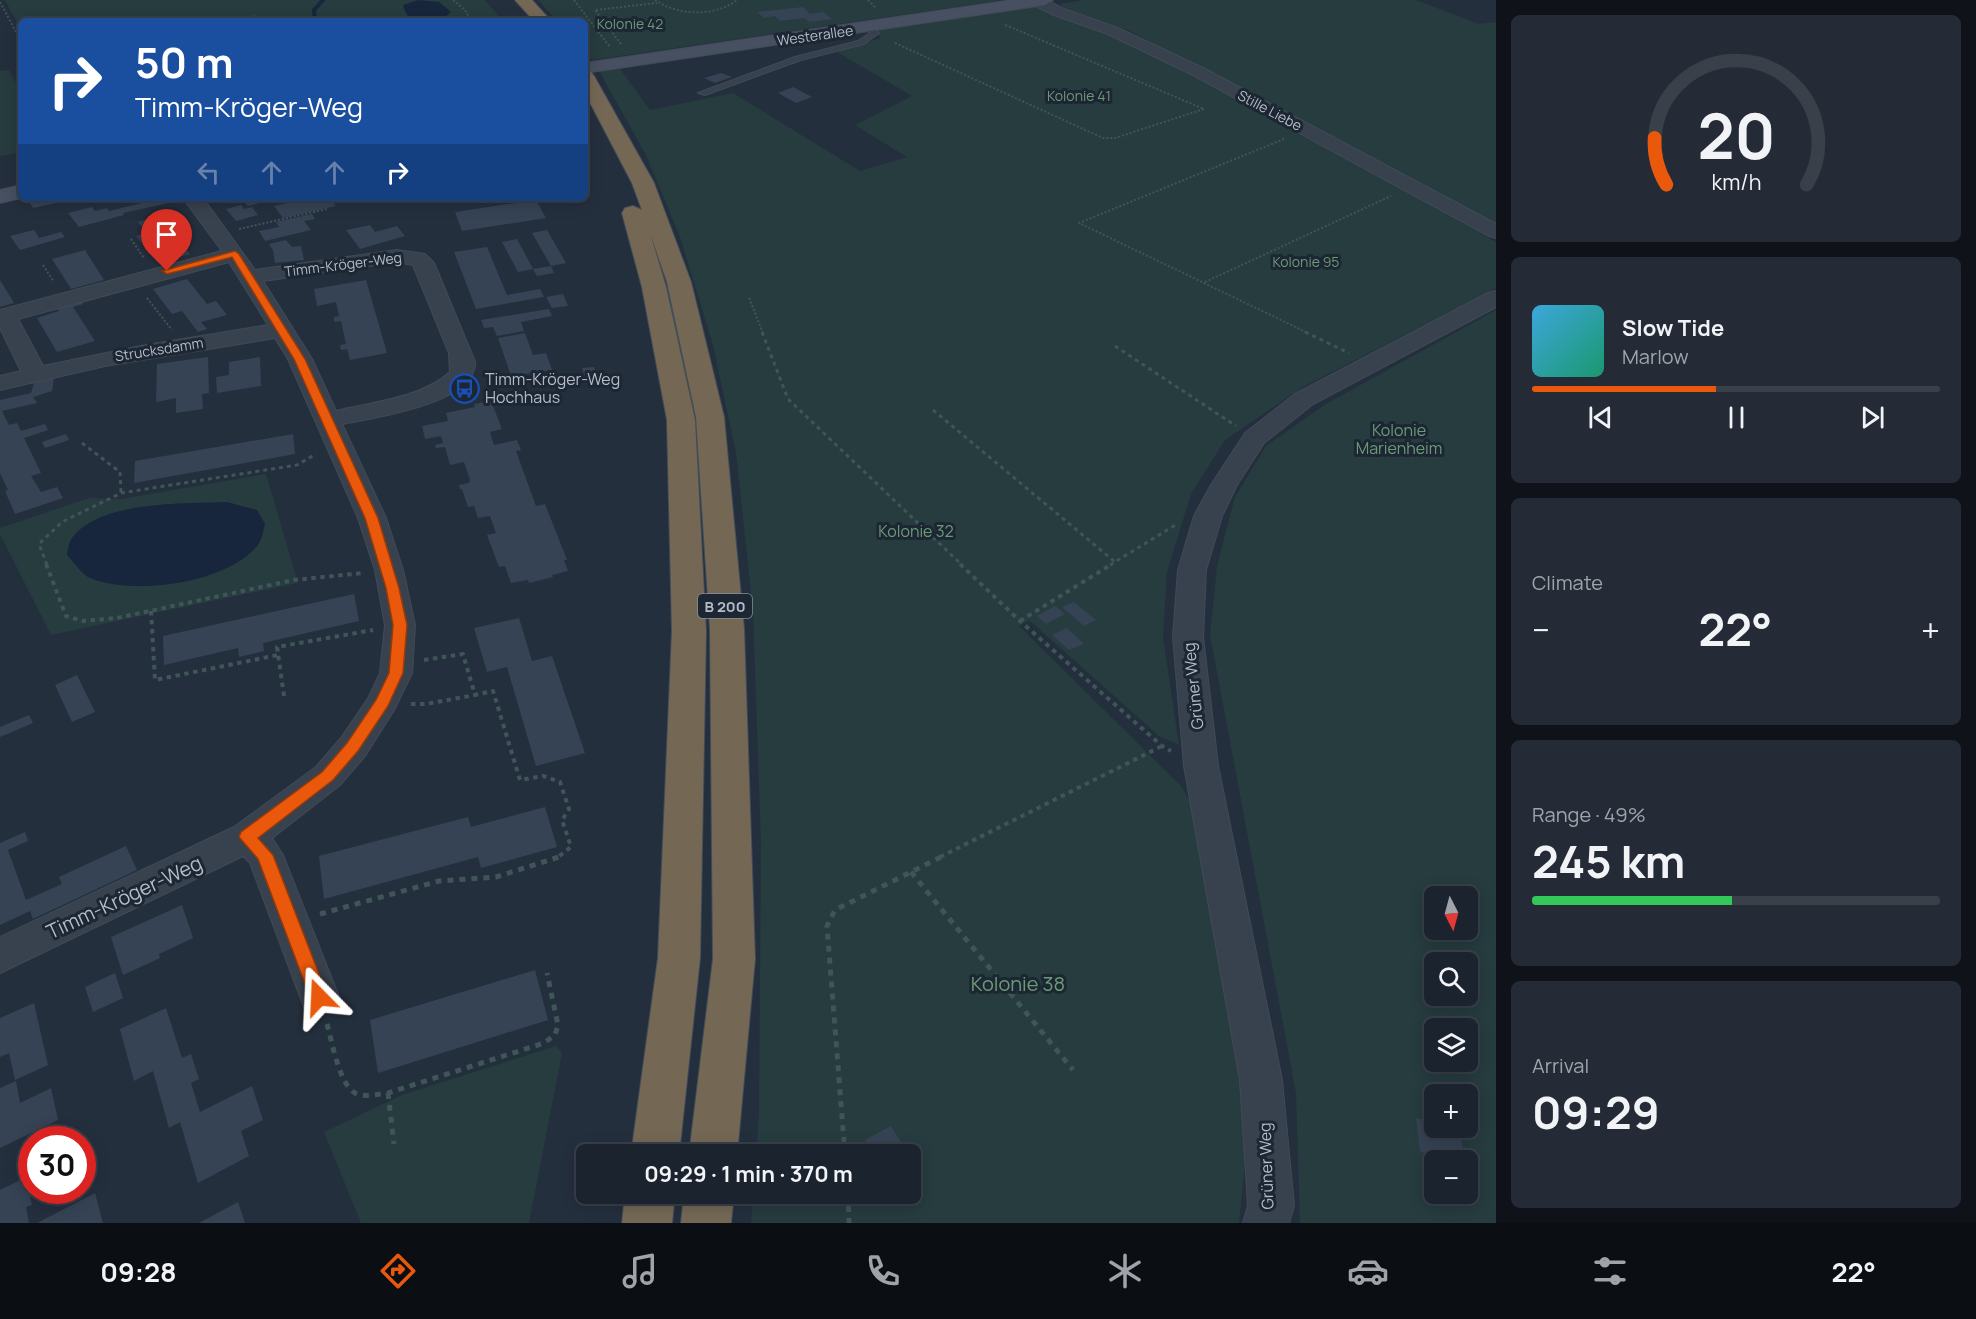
<!DOCTYPE html>
<meta charset="utf-8">
<style>
body{margin:0;font-family:Manrope,sans-serif;background:#242b36;color:#f1f3f6;height:100vh;display:flex;flex-direction:column;font-size:22px;white-space:nowrap}
*{box-sizing:border-box;margin:0}
p{font-size:20px;color:#a0a4aa}
.icon{flex:none;width:33px;height:33px;fill:none;stroke:currentColor;stroke-width:2;stroke-linecap:round;stroke-linejoin:round}
.map{position:relative;flex:1;overflow:hidden}
.sheet{display:flex;flex-direction:column;gap:15px;padding:15px;background:#0f1319;width:480px}
.sheet>*{flex:none}
.guide{position:absolute;left:18px;top:18px;width:570px;height:183px;border-radius:9px;box-shadow:0 3px 15px #0003,0 0 0 2px #39404a;background:#1a4fa0;color:#fff;overflow:hidden}
.needle{width:39px;rotate:174deg}
.tools{position:absolute;left:1424px;top:886px;display:grid;gap:12px}
.tools a{display:grid;place-items:center;width:54px;height:54px;border-radius:9px;background:#1b232e;box-shadow:0 3px 15px #0003,0 0 0 2px #39404a;font-size:30px}
.speed{position:absolute;left:18px;top:1126px;display:flex;gap:12px;font-size:30px;font-weight:700;text-align:center}
.speed>*{display:grid;place-content:center;width:78px;height:78px;border-radius:50%;background:#1b232e;box-shadow:0 3px 15px #0003,0 0 0 2px #39404a;line-height:1}
.speed .limit{border:9px solid #d22;background:#fff;color:#111}
.pin{position:absolute;display:grid;place-items:center;width:51px;height:51px;color:#fff;margin:-62px -26px;border-radius:50% 50% 50% 0;rotate:-45deg;box-shadow:0 0 6px #0007}
.pin .icon{rotate:45deg}
.me{position:absolute;width:66px;margin:-33px;rotate:339deg;stroke-linejoin:round;filter:drop-shadow(0 0 4px #0008)}
.turn{display:flex;align-items:center;gap:21px;height:126px;padding:0 18px;font-size:27px}
.turn .icon{width:78px;height:78px;stroke-width:2.5}
.turn b{display:block;font-size:42px;line-height:51px}
.lanes{display:flex;align-items:center;height:57px;padding:0 18px;background:#0003;justify-content:center;gap:30px;direction:ltr}
.lanes .off{opacity:.35}
.big{font-size:45px;font-weight:700;line-height:1.1}
.sheet .tile{flex:1;display:flex;flex-direction:column;justify-content:center;gap:9px;min-width:0;padding:0 21px;border-radius:9px;background:#242b36}
.sheet .dial{align-items:center;gap:0}
.dial svg{height:156px;overflow:visible;fill:none;stroke:#39404a;stroke-width:7;stroke-linecap:round;text-anchor:middle}
.dial text{fill:#f1f3f6;stroke:none}
.song{display:flex;align-items:center;gap:18px}
.cover{width:72px;height:72px;border-radius:9px;background:linear-gradient(135deg,hsl(200 70% 55%),hsl(160 70% 35%))}
.played{height:6px;border-radius:3px;background:linear-gradient(90deg,#ea580c 45%,#39404a 45%)}
.keys{display:flex;justify-content:space-around;direction:ltr}
.heat{display:flex;justify-content:space-between;align-items:center;font-size:33px;direction:ltr}
.charge{height:9px;border-radius:4px;background:linear-gradient(90deg,#34c759 49%,#39404a 0)}
.trip{position:absolute;left:576px;top:1144px;width:345px;height:60px;border-radius:9px;background:#1b232e;box-shadow:0 3px 15px #0003,0 0 0 2px #39404a;font-weight:700;line-height:60px;text-align:center}
.dock{display:flex;height:96px;justify-content:space-around;align-items:center;background:#0b0e12;color:#a0a4aa}
.dock .icon{width:42px;height:42px}
.dock .current{color:#ea580c}
.dock b{font-size:27px;color:#f1f3f6}
main{display:flex;flex:1;min-height:0}
.map>svg:first-child{display:block}
.green{fill:#263c3f;fill-rule:evenodd}
.water{fill:#17263c}
.lines{fill:none;stroke-linecap:round;stroke-linejoin:round}
.stream{stroke:#17263c;stroke-width:4}
.building{fill:#364354}
.lane-casing{stroke:#414a57;stroke-width:2}
.street-casing{stroke:#414a57;stroke-width:2}
.secondary-casing{stroke:#414a57;stroke-width:2}
.highway-casing{stroke:#434c59;stroke-width:2}
.path-far3{stroke:#3f5557;stroke-width:2;stroke-dasharray:2 2;stroke-linecap:butt}
.path-far2{stroke:#3f5557;stroke-width:3;stroke-dasharray:4 4;stroke-linecap:butt}
.path-far1{stroke:#3f5557;stroke-width:4;stroke-dasharray:4.5 4.5;stroke-linecap:butt}
.path{stroke:#3f5557;stroke-width:5;stroke-dasharray:6 6;stroke-linecap:butt}
.lane{fill:#38414e;fill-rule:evenodd}
.street{fill:#38414e;fill-rule:evenodd}
.secondary{fill:#465061;fill-rule:evenodd}
.highway{fill:#746855;fill-rule:evenodd}
.route{fill:#ea580c;stroke:#983908;stroke-width:1.5}
.labels{text-anchor:middle;dominant-baseline:central;stroke-width:6;stroke-linejoin:round;paint-order:stroke}
.far-park-label{font-size:14px;fill:#6b9a76;stroke:#1d2633}
.far-street-label{font-size:14px;fill:#b4bcc9;stroke:#1d2633}
.shield{fill:#1d2633;stroke:#878f9c;stroke-width:1.5}
.shield-label{font-size:15px;font-weight:bold;fill:#b4bcc9}
.poi-label{font-size:16px;fill:#b4bcc9;stroke:#1d2633;text-anchor:start}
.park-label{font-size:16px;fill:#6b9a76;stroke:#1d2633}
.street-label{font-size:16px;fill:#b4bcc9;stroke:#1d2633}
.near-street-label{font-size:20px;fill:#b4bcc9;stroke:#1d2633}
.near-park-label{font-size:20px;fill:#6b9a76;stroke:#1d2633}
</style>
<main>
<div class="map">
<svg width="1496" height="1223" viewBox="0 0 1496 1223">
<rect width="100%" height="100%" fill="#242f3e"/>
<path class="green" d="M5,0H485L503,21H21V30Z
M538,0H1003L592,60L585,52V21H557Z
M1084,0H1416L1479,24L1496,22V228L1130,31L1064,8L1060,4Z
M1035,3L1111,32L1198,75L1496,242V288L1303,387L1225,440L1191,494L1167,572L1163,637L1179,745L1159,736L1029,620L1019,626L1181,786L1198,816L1248,1135L1239,1223H751L753,1194H910V1155H756L759,1115L761,844L753,611L736,453L713,345L680,237L646,155L598,69L618,66L650,110L733,93L860,171L907,157L855,125L912,96L837,52L881,38L874,30Z
M9,70L21,92V152L0,156V71Z
M1496,310V1223H1300L1296,1093L1210,635L1217,566L1235,497L1266,446L1326,404ZM1434,897H1467V930H1434ZM1434,963H1467V996H1434ZM1434,1029H1467V1062H1434ZM1434,1095H1467V1128H1434ZM1434,1161H1467V1194H1434Z
M266,474L298,583L51,635L0,534V528L89,498L121,499ZM227,502L206,577L157,585L120,584L130,509L172,504Z
M556,1046L562,1053L529,1223H361L324,1132L402,1095Z"/>
<path class="water" d="M418,0L439,2L451,12L441,21C422,21 409,27 403,5Z
M227,502L257,510L265,524C263,531 262,541 257,546C227,583 133,596 90,578C82,575 74,562 67,555C68,549 69,542 72,538C101,500 184,504 227,502Z"/>
<g class="lines">
<path class="stream" d="M315,21L314,10L323,0"/>
</g>
<path class="building" d="M803,7L810,14L823,12L832,19L809,22L805,18L780,21L775,16L764,18L757,12Z
M255,15L261,21H229V20Z
M721,73L732,77L715,83L704,78Z
M793,87L812,97L796,103L778,93Z
M52,198L56,203L33,208L30,203Z
M143,198H174L177,201L123,213L124,215L79,227L68,213L92,207L95,211L107,208L109,211L146,202Z
M241,198H275V199L248,206Z
M308,198H330L336,206L283,218L274,206Z
M536,200L546,218L462,231L455,212Z
M241,205L244,209L252,207L258,215L236,221L226,209Z
M174,212L179,218L142,227L138,222Z
M312,214L315,219L304,221L311,230L265,241L259,231L279,227L276,222Z
M370,225L375,232L397,226L405,236L360,249L346,230Z
M168,227L190,254L158,263L136,236Z
M34,230L39,238L61,232L65,237L20,250L10,236Z
M547,230L566,263L551,266L554,273L537,276L533,269L551,266L532,233Z
M517,239L533,269L518,272L502,242Z
M286,240L292,247L301,246L304,260L275,263L273,250L269,244Z
M487,247L507,295L540,289L544,297L476,309L454,252Z
M85,250L104,280L71,289L52,259Z
M187,279L207,304L216,301L227,315L201,322L207,329L198,332L182,311L172,314L153,289Z
M0,280L14,303L0,307Z
M366,280L387,353L350,360L347,349L341,350L340,345L346,344L341,321L335,322L334,320V317L339,316L336,302L317,306L314,289Z
M563,294L568,306L552,308L546,297Z
M81,300L83,304L73,307L95,341L57,352L37,318L59,311L57,307Z
M549,309L552,316L521,322L524,331L497,336L493,327L484,328L481,320Z
M525,333L533,355L546,353L552,370L511,376L498,338Z
M208,357L209,393L202,394L203,409L176,413V398L156,402L157,364Z
M260,357L261,386L217,393L216,377L229,375V362Z
M594,367L596,373L584,375L582,368Z
M54,378L52,391L33,397L37,403L2,411L9,425L17,423L21,431L45,424L48,430L24,438L41,473L31,476L41,492L57,487L63,498L15,514L5,491L8,490L0,473V400L31,393L34,383Z
M491,401L502,429L490,432L494,445L517,440L521,450L516,451L536,506L545,504L567,560H564L568,571L552,575L553,577L529,583L528,580L511,583L505,566L499,567L487,535L496,533L490,516L478,518L474,506L468,507L462,489H460L459,485L469,483L470,480L464,462L450,465L445,447L436,448L435,445L443,443L441,436L425,439L422,426L448,421L446,413L475,407L474,404Z
M66,434L69,440L45,448L42,442Z
M293,434L295,454L134,483L135,461Z
M354,594L359,621L263,643L264,651L239,657L238,648L164,665L163,636Z
M1074,602L1096,620L1084,626L1062,607Z
M1055,606L1065,614L1046,624L1037,616Z
M519,618L532,661L552,656L585,753L536,766L507,667L487,672L474,628Z
M1067,628L1084,644L1069,650L1052,635Z
M77,675L95,712L72,722L55,685Z
M29,715L33,723L0,737V727Z
M545,807L557,847L481,868L478,857L324,899L319,856L468,817L471,827Z
M25,832L28,841L8,850L26,900L62,884L59,877L126,846L137,870L33,919L30,911L0,925V843Z
M182,905L193,938L159,954L160,958L123,975L111,937Z
M535,970L548,1020L378,1073L370,1020Z
M115,973L123,998L93,1012L85,987Z
M34,1003L48,1065L15,1080L9,1053L0,1057V1018Z
M166,1008L182,1058L191,1054L199,1079L191,1083L200,1112L252,1086L263,1120L241,1131L249,1156L198,1183L180,1122L169,1128L153,1071L134,1081L120,1029Z
M16,1081L20,1103L51,1088L58,1120L0,1148V1088Z
M1416,1118L1434,1122V1128H1459L1465,1161L1420,1152Z
M891,1126L909,1155H873L865,1140Z
M910,1158L922,1177L910,1184Z
M26,1177L32,1205L26,1207L29,1223H0V1190Z
M95,1193L103,1223H37Z
M238,1202L245,1223H199Z"/>
<g class="lines">
<defs>
<path id="lane" d="M864,25H870L879,33L864,44L801,60L705,95L698,93L795,57L858,41L870,33L864,29Z"/>
<path id="street" d="M1030,0H1046L1064,9L1118,28L1205,69L1496,224V238L1489,236L1193,75L1108,34L1054,15L1032,4Z
M183,198H203L255,270L397,250L425,254L434,263L475,362C477,403 373,418 342,424L386,518L403,570L415,625L412,673L394,710L365,756L340,785L272,838L283,855L339,997L333,1010L319,1015L305,1010L250,863L243,856L0,973V937L234,827L316,767L341,738L369,697L380,673L385,625L375,570L358,518L288,359L275,338L105,366L0,390V376L21,371L0,328V310L222,251ZM229,262L268,325L141,346L43,366L18,319ZM397,262L413,265L449,353L450,372C421,398 373,402 336,411L312,359L263,281Z
M1496,291V307L1313,404L1264,443L1237,485L1222,516L1206,570L1203,637L1218,766L1282,1080L1294,1206L1289,1223H1243L1248,1206L1240,1080L1184,766L1173,637L1178,570L1194,516L1211,485L1245,433L1295,394L1488,293Z"/>
<path id="secondary" d="M1012,0H1053L1045,5L585,73V63Z
M21,185V198L0,203V190Z"/>
<path id="highway" d="M515,0H532L551,21H534Z
M585,71L591,72L594,76L654,183L691,282L724,417L744,629L755,959L737,1155H689L713,959L710,629L696,417L667,282L650,233L666,287L695,420L706,631L700,958L679,1155H631L658,958L672,631L667,420L642,287L622,213L625,208L633,206L642,210L632,183L585,93Z
M625,1194H675L672,1223H622Z
M684,1194H734L731,1223H681Z"/>
</defs>
<use href="#lane" class="lane-casing"/>
<use href="#street" class="street-casing"/>
<use href="#secondary" class="secondary-casing"/>
<use href="#highway" class="highway-casing"/>
<path class="path-far3" d="M453,0L465,10L471,21
M574,0L610,47
M655,0C678,16 715,17 737,0
M868,0L875,7
M0,2L21,41
M895,43L1103,138H1115L1204,109L1003,24
M621,44L595,10L657,3
M1284,139L1079,223L1308,333
M239,229L327,209
M131,239L144,258
M43,265L54,282
M1205,282L1391,196
M147,298L172,330
M749,298L763,333"/>
<path class="path-far2" d="M762,332L788,399L962,565
M1305,332L1349,353
M1115,346L1236,426
M933,410L1115,562
M82,443L120,472L121,493
M47,565L39,544L62,522L121,493L297,465L316,454
M1110,565L1177,524"/>
<path class="path-far1" d="M46,564L66,616L83,621L117,618L294,580L363,573
M960,564L1020,621L1162,746L1171,751
M151,611L155,680L278,655
M1020,621L1112,564
M424,660L463,654L475,695L493,691L520,780L543,776L560,782L569,809L562,820L571,847L558,857
M284,696L277,647L373,630
M411,704H426L475,695
M940,857L1162,746"/>
<path class="path" d="M911,872L1073,1070
M320,914L439,881L496,877L562,856
M327,1024C332,1041 339,1084 355,1093C364,1098 378,1094 388,1093L544,1043L555,1035L558,1025L547,973
M388,1093L394,1144
M845,1155L827,926L835,910L943,856
M848,1194L849,1223"/>
<use href="#lane" class="lane"/>
<use href="#street" class="street"/>
<use href="#secondary" class="secondary"/>
<use href="#highway" class="highway"/>
</g>
<path class="route" d="M235,251L239,254L305,359L378,518L399,588L407,625L403,673L388,706L358,751L333,780L258,838L273,855L328,997L326,1003L319,1005L313,1003L310,997L258,859L239,837L241,832L322,772L347,743L376,700L389,673L393,625L386,588L365,518L294,359L232,257L167,274L162,271Z"/>
<defs>
<symbol id="bus-ring" viewBox="-11 -11 22 22"><circle r="9.5" fill="#1d2633" stroke="#1a4fb4" stroke-width="1.5"/><path d="M-5-6H5V4H4V6H2V4H-2V6H-4V4H-5ZM-3.5-4V0h7V-4ZM-3.5 1.2v1.5H-2V1.2ZM2 1.2v1.5H3.5V1.2Z" fill="#1a4fb4"/></symbol>
</defs>
<g fill-rule="evenodd">
<use href="#bus-ring" x="448" y="372" width="33" height="33"/>
</g>
<g class="labels">
<g class="far-park-label">
<text x="630" y="23">Kolonie 42</text>
<text x="1079" y="95">Kolonie 41</text>
<text x="1306" y="261">Kolonie 95</text>
</g>
<g class="far-street-label">
<text transform="translate(815 35) rotate(-8)">Westerallee</text>
<text transform="translate(1270 110) rotate(28)">Stille Liebe</text>
<text transform="translate(343 264) rotate(-7)">Timm-Kröger-Weg</text>
<text transform="translate(159 349) rotate(-9)">Strucksdamm</text>
</g>
<rect class="shield" x="698" y="594" width="54" height="24" rx="4.5"/>
<g class="shield-label">
<text x="725" y="606">B 200</text>
</g>
<g class="poi-label">
<text x="485" y="379">Timm-Kröger-Weg<tspan x="485" dy="18">Hochhaus</tspan></text>
</g>
<g class="park-label">
<text x="1399" y="430">Kolonie<tspan x="1399" dy="18">Marienheim</tspan></text>
<text x="916" y="531">Kolonie 32</text>
</g>
<g class="street-label">
<text transform="translate(1193 686) rotate(-96)">Grüner Weg</text>
<text transform="translate(1266 1166) rotate(-92)">Grüner Weg</text>
</g>
<g class="near-street-label">
<text transform="translate(124 897) rotate(-25)">Timm-Kröger-Weg</text>
</g>
<g class="near-park-label">
<text x="1018" y="983">Kolonie 38</text>
</g>
</g>
</svg>
<div class="tools">
<a><svg class="needle" viewBox="-14 -14 28 28"><path d="M0-13l5 13h-10z" fill="#e53935"/><path d="M0 13l5-13h-10z" fill="#a0a4aa"/></svg></a>
<a><svg class="icon" aria-label="search" viewBox="0 0 24 24"><circle cx="10" cy="10" r="6"/><path d="M15 15l6 6"/></svg></a>
<a><svg class="icon" aria-label="layers" viewBox="0 0 24 24"><path d="M12 4l9 5-9 5-9-5zM3 14l9 5 9-5"/></svg></a>
<a>+</a>
<a>−</a>
</div>
<div class="speed"><div class="limit">30</div></div>
<div class="pin" style="left:167px;top:271px;background:#d93025"><svg class="icon" aria-label="arrive" viewBox="0 0 24 24"><path d="M6 21V4h12l-3 4 3 4H6"/></svg></div>
<svg class="me" style="left:319px;top:997px" viewBox="-20 -20 40 40"><path d="M0-17L14 15 0 8-14 15z" fill="#ea580c" stroke="#fff" stroke-width="4"/></svg>
<div class="trip">09:29 · 1 min · 370 m</div>
<div class="guide">
<div class="turn"><svg class="icon" aria-label="right" viewBox="0 0 24 24"><path d="M7 20v-9h11M14 6l5 5-5 5"/></svg><div><b>50 m</b>Timm-Kröger-Weg</div></div>
<div class="lanes"><svg class="icon off" aria-label="left" viewBox="0 0 24 24"><path d="M17 20v-9H6M10 6l-5 5 5 5"/></svg><svg class="icon off" aria-label="ahead" viewBox="0 0 24 24"><path d="M12 20V5M6 11l6-6 6 6"/></svg><svg class="icon off" aria-label="ahead" viewBox="0 0 24 24"><path d="M12 20V5M6 11l6-6 6 6"/></svg><svg class="icon" aria-label="right" viewBox="0 0 24 24"><path d="M7 20v-9h11M14 6l5 5-5 5"/></svg></div>
</div>
</div>
<section class="sheet">
<div class="tile dial"><svg viewBox="0 0 100 80">
<path d="M14 69A42 42 0 1 1 86 69"/>
<path d="M14 69A42 42 0 0 1 8 45" stroke="#ea580c"/>
<text x="50" y="56" font-size="32" font-weight="700">20</text>
<text x="50" y="72" font-size="11">km/h</text>
</svg></div>
<div class="tile">
<div class="song"><i class="cover"></i><div><b>Slow Tide</b><p>Marlow</p></div></div>
<div class="played"></div>
<div class="keys"><svg class="icon" aria-label="previous" viewBox="0 0 24 24"><path d="M18 5L8 12l10 7zM5 5v14"/></svg><svg class="icon" aria-label="pause" viewBox="0 0 24 24"><path d="M8 5v14M16 5v14"/></svg><svg class="icon" aria-label="next" viewBox="0 0 24 24"><path d="M6 5l10 7-10 7zM19 5v14"/></svg></div>
</div>
<div class="tile"><p>Climate</p>
<div class="heat"><a>−</a><b class="big">22°</b><a>+</a></div>
</div>
<div class="tile"><p>Range · 49%</p><b class="big">245 km</b><div class="charge"></div></div>
<div class="tile"><p>Arrival</p><b class="big">09:29</b></div>
</section>
</main>
<nav class="dock">
<b>09:28</b>
<svg class="icon current" aria-label="directions" viewBox="0 0 24 24"><path d="M12 3l9 9-9 9-9-9zM9 14v-3h6M13 9l2 2-2 2"/></svg>
<svg class="icon" aria-label="music" viewBox="0 0 24 24"><path d="M9 18V5l10-2v13"/><circle cx="6" cy="18" r="3"/><circle cx="16" cy="16" r="3"/></svg>
<svg class="icon" aria-label="phone" viewBox="0 0 24 24"><path d="M5 4h4l2 5-3 2q2 4 5 5l2-3 5 2v4C11 20 4 13 5 4z"/></svg>
<svg class="icon" aria-label="climate" viewBox="0 0 24 24"><path d="M12 3v18M4 7l16 10M4 17L20 7"/></svg>
<svg class="icon" aria-label="car" viewBox="0 0 24 24"><path d="M5 17H2v-5l4-1 3-4h7l3 4 3 1v5h-3M9 17h6M6 11h13"/><circle cx="7" cy="17" r="2"/><circle cx="17" cy="17" r="2"/></svg>
<svg class="icon" aria-label="filters" viewBox="0 0 24 24"><path d="M4 7h16M4 17h16"/><circle cx="9" cy="7" r="2"/><circle cx="15" cy="17" r="2"/></svg>
<b>22°</b>
</nav>
